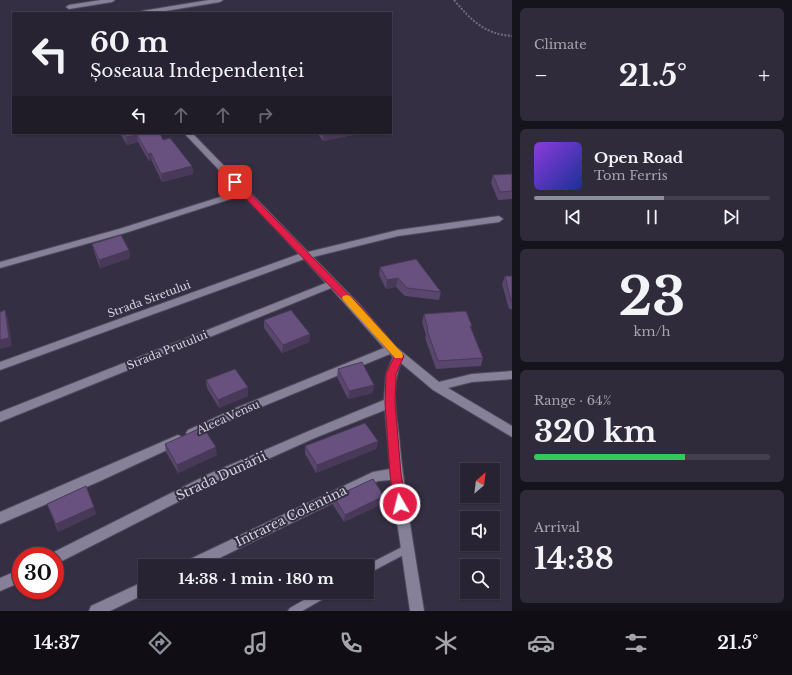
<!DOCTYPE html>
<meta charset="utf-8">
<style>
body{margin:0;font-family:"Libre Baskerville",serif;background:#2f2b3a;color:#f1f3f6;height:100vh;display:flex;flex-direction:column;font-size:15px;white-space:nowrap}
*{box-sizing:border-box;margin:0}
p{font-size:13px;color:#a4a4ac}
.icon{flex:none;width:22px;height:22px;fill:none;stroke:currentColor;stroke-width:2;stroke-linecap:round;stroke-linejoin:round}
.map{position:relative;flex:1;overflow:hidden}
.side{display:flex;flex-direction:column;gap:8px;padding:8px;background:#15131c;width:280px}
.side>*{flex:none}
.banner{position:absolute;left:12px;top:12px;width:380px;height:122px;border-radius:0px;box-shadow:0 1px 3px #0004,0 0 0 1px #43404d;background:#272332;color:#f1f3f6;overflow:hidden}
.needle{width:26px;rotate:28deg}
.controls{position:absolute;left:460px;top:463px;display:grid;gap:8px}
.controls a{display:grid;place-items:center;width:40px;height:40px;border-radius:0px;background:#272332;box-shadow:0 1px 3px #0004,0 0 0 1px #43404d;font-size:20px}
.speed{position:absolute;left:12px;top:547px;display:flex;gap:8px;font-size:20px;font-weight:700;text-align:center}
.speed>*{display:grid;place-content:center;width:52px;height:52px;border-radius:50%;background:#272332;box-shadow:0 1px 3px #0004,0 0 0 1px #43404d;line-height:1}
.speed .limit{border:6px solid #d22;background:#fff;color:#111}
.pin{position:absolute;display:grid;place-items:center;width:34px;height:34px;color:#fff;margin:-17px;border-radius:8px;box-shadow:0 2px 6px #0006}
.me{position:absolute;width:44px;margin:-22px;rotate:352deg;stroke-linejoin:round;filter:drop-shadow(0 0 3px #0008)}
.turn{display:flex;align-items:center;gap:14px;height:84px;padding:0 12px;font-size:18px}
.turn .icon{width:52px;height:52px;stroke-width:2.5}
.turn b{display:block;font-size:28px;line-height:34px}
.lanes{display:flex;align-items:center;height:38px;padding:0 12px;background:#0003;justify-content:center;gap:20px;direction:ltr}
.lanes .off{opacity:.35}
.big{font-size:30px;font-weight:800;line-height:1.1}
.side .tile{flex:1;display:flex;flex-direction:column;justify-content:center;gap:6px;min-width:0;padding:0 14px;border-radius:6px;background:#2f2b3a}
.side .dial{align-items:center;gap:0}
.dial b{font-size:52px;line-height:1}
.song{display:flex;align-items:center;gap:12px}
.cover{width:48px;height:48px;border-radius:6px;background:linear-gradient(135deg,hsl(270 70% 55%),hsl(230 70% 35%))}
.played{height:4px;border-radius:2px;background:linear-gradient(90deg,#8c9099 55%,#43404d 55%)}
.keys{display:flex;justify-content:space-around;direction:ltr}
.heat{display:flex;justify-content:space-between;align-items:center;font-size:22px;direction:ltr}
.charge{height:6px;border-radius:3px;background:linear-gradient(90deg,#34c759 64%,#43404d 0)}
.trip{position:absolute;left:138px;top:559px;width:236px;height:40px;border-radius:0px;background:#272332;box-shadow:0 1px 3px #0004,0 0 0 1px #43404d;font-weight:800;line-height:40px;text-align:center}
.menu{display:flex;height:64px;justify-content:space-around;align-items:center;background:#100e14;color:#a4a4ac}
.menu .icon{width:28px;height:28px}
.menu .selected{color:#8c9099}
.menu b{font-size:18px;color:#f1f3f6}
main{display:flex;flex:1;min-height:0}
.map>svg:first-child{display:block}
.lines{fill:none;stroke-linecap:round;stroke-linejoin:round}
.lane-casing{stroke:#504a5c;stroke-width:2}
.street-casing{stroke:#504a5c;stroke-width:2}
.path{stroke:#706c7d;stroke-width:2;stroke-dasharray:2 1.5;stroke-linecap:butt}
.lane{fill:#868098;fill-rule:evenodd}
.street{fill:#868098;fill-rule:evenodd}
.wall{fill:#59466c}
.shaded-wall{fill:#493958}
.building{fill:#68517e;stroke:#493958}
.route{fill:#e11d48;stroke:#92132f}
.slow{fill:#f59e0b}
.labels{text-anchor:middle;dominant-baseline:central;stroke-width:4;stroke-linejoin:round;paint-order:stroke}
.street-label{font-size:11px;fill:#d4d1de;stroke:#342f43}
.near-street-label{font-size:13px;fill:#d4d1de;stroke:#342f43}
</style>
<main>
<div class="map">
<svg width="512" height="611" viewBox="0 0 512 611">
<rect width="100%" height="100%" fill="#342f43"/>
<g class="lines">
<defs>
<path id="lane" d="M406,545L409,546L411,549L409,552L367,574V566H365Z
M318,592H332L330,595L302,611H288L290,608Z"/>
<path id="street" d="M101,0H115L112,2L69,9L66,7L69,5Z
M209,0H223L220,2L153,13H139L142,11Z
M184,133H192L308,252L398,230L499,216L503,219L499,222L398,236L313,257L359,304L395,346L439,382L472,374L512,371V379L472,382L448,388L512,426V437L433,390L401,363C391,385 396,412 399,436C404,494 415,553 424,611H410L391,480L378,481L203,566H182L184,562L373,472L390,469L385,410L317,437L217,482L60,562L55,564V556H49L50,554L209,474L309,431L384,400L386,374L393,357L390,354L244,414L196,436L192,438L188,436L186,433L188,430L236,408L384,348L331,288L0,422V412L326,283L304,259L299,261L0,370V362L299,254L243,195L125,233L0,268V262L119,229L239,191Z
M178,435L182,437L184,440L182,443L98,482L0,524V512Z
M21,569V582L0,591V578Z
M145,581V592H149L110,611H89L91,606Z"/>
</defs>
<use href="#lane" class="lane-casing"/>
<use href="#street" class="street-casing"/>
<path class="path" d="M454,0C471,20 484,34 512,36"/>
<use href="#lane" class="lane"/>
<use href="#street" class="street"/>
</g>
<path class="wall" d="M120,133H160L163,140L192,166L193,174L162,182L152,161H149L138,142L127,145Z
M317,133H362L323,141Z
M512,174V199L498,200L491,183L493,175Z
M92,244L129,250L130,258L100,268L94,252Z
M380,267L441,292L439,300L405,296L396,287L386,289L379,275Z
M505,276H512V309H509L502,284Z
M424,314L472,326L471,328L483,358L481,366L436,369L425,338L426,335L422,322Z
M264,320L310,334L309,342L282,353L264,328Z
M338,369L373,393L348,399L337,377Z
M206,380L248,387V396L219,408L207,388Z
M378,441L376,449L316,473L305,454V446Z
M165,444L217,455L178,473L166,452Z
M384,496L382,504L344,522L333,505L334,497Z
M47,504L96,514L58,532Z"/>
<path class="shaded-wall" d="M323,133H362L323,141Z
M137,135L138,142L127,145L126,137Z
M151,153L152,161H149L148,154Z
M192,166L193,174L162,182L161,174Z
M129,250L130,258L100,268L99,260Z
M398,278L396,287L386,289L387,280Z
M5,310L8,319L12,346L0,349V340Z
M310,334L309,342L282,353L283,345Z
M374,385L373,393L348,399L349,391Z
M248,387V396L219,408L218,400Z
M378,441L376,449L316,473L317,465Z
M216,447L217,455L178,473L177,465Z
M384,496L382,504L344,522L345,515Z
M94,507L96,514L58,532L56,524Z"/>
<path class="building" d="M123,133H160L163,140L170,138L192,166L161,174L151,153L148,154L137,135L126,137Z
M512,174V191L500,192L493,175Z
M121,235L129,250L99,260L92,244Z
M416,259L441,292L407,288L398,278L387,280L380,267Z
M505,276H512V301H511Z
M5,310L9,338L0,340V312Z
M291,310L310,334L283,345L264,320Z
M466,311L472,326H470L483,358L438,361L427,330H428L424,314Z
M362,362L374,385L349,391L338,369Z
M235,369L248,387L218,400L206,380Z
M365,423L378,441L317,465L305,446Z
M203,427L216,447L177,465L165,444Z
M373,479L384,496L345,515L334,497Z
M86,486L94,507L56,524L47,504Z"/>
<path class="route" d="M232,180H237L359,305L404,356L396,374L395,403L401,474L406,504L404,508L400,509L396,508L394,504L390,474L385,403L386,374L394,357L352,309L232,184Z"/>
<path class="slow" d="M347,295L350,296L402,353L403,356L402,358H395L343,300L342,298L343,296Z"/>
<g class="labels">
<g class="street-label">
<text transform="translate(149 299) rotate(-20)">Strada Siretului</text>
<text transform="translate(167 350) rotate(-22)">Strada Prutului</text>
<text transform="translate(228 417) rotate(-24)">Aleea Vensu</text>
</g>
<g class="near-street-label">
<text transform="translate(221 476) rotate(-25)">Strada Dunării</text>
<text transform="translate(291 516) rotate(-26)">Intrarea Colentina</text>
</g>
</g>
</svg>
<div class="controls">
<a><svg class="needle" viewBox="-14 -14 28 28"><path d="M0-13l5 13h-10z" fill="#e53935"/><path d="M0 13l5-13h-10z" fill="#a4a4ac"/></svg></a>
<a><svg class="icon" aria-label="sound" viewBox="0 0 24 24"><path d="M4 9h4l5-4v14l-5-4H4zM17 9q2 3 0 6"/></svg></a>
<a><svg class="icon" aria-label="search" viewBox="0 0 24 24"><circle cx="10" cy="10" r="6"/><path d="M15 15l6 6"/></svg></a>
</div>
<div class="speed"><div class="limit">30</div></div>
<div class="pin" style="left:235px;top:182px;background:#d93025"><svg class="icon" aria-label="arrive" viewBox="0 0 24 24"><path d="M6 21V4h12l-3 4 3 4H6"/></svg></div>
<svg class="me" style="left:400px;top:504px" viewBox="-20 -20 40 40"><circle r="17" fill="#e11d48" stroke="#fff" stroke-width="3"/><path d="M0-11L8 9 0 5-8 9z" fill="#fff"/></svg>
<div class="trip">14:38 · 1 min · 180 m</div>
<div class="banner">
<div class="turn"><svg class="icon" aria-label="left" viewBox="0 0 24 24"><path d="M17 20v-9H6M10 6l-5 5 5 5"/></svg><div><b>60 m</b>Șoseaua Independenței</div></div>
<div class="lanes"><svg class="icon" aria-label="left" viewBox="0 0 24 24"><path d="M17 20v-9H6M10 6l-5 5 5 5"/></svg><svg class="icon off" aria-label="ahead" viewBox="0 0 24 24"><path d="M12 20V5M6 11l6-6 6 6"/></svg><svg class="icon off" aria-label="ahead" viewBox="0 0 24 24"><path d="M12 20V5M6 11l6-6 6 6"/></svg><svg class="icon off" aria-label="right" viewBox="0 0 24 24"><path d="M7 20v-9h11M14 6l5 5-5 5"/></svg></div>
</div>
</div>
<section class="side">
<div class="tile"><p>Climate</p>
<div class="heat"><a>−</a><b class="big">21.5°</b><a>+</a></div>
</div>
<div class="tile">
<div class="song"><i class="cover"></i><div><b>Open Road</b><p>Tom Ferris</p></div></div>
<div class="played"></div>
<div class="keys"><svg class="icon" aria-label="previous" viewBox="0 0 24 24"><path d="M18 5L8 12l10 7zM5 5v14"/></svg><svg class="icon" aria-label="pause" viewBox="0 0 24 24"><path d="M8 5v14M16 5v14"/></svg><svg class="icon" aria-label="next" viewBox="0 0 24 24"><path d="M6 5l10 7-10 7zM19 5v14"/></svg></div>
</div>
<div class="tile dial"><b>23</b><p>km/h</p></div>
<div class="tile"><p>Range · 64%</p><b class="big">320 km</b><div class="charge"></div></div>
<div class="tile"><p>Arrival</p><b class="big">14:38</b></div>
</section>
</main>
<nav class="menu">
<b>14:37</b>
<svg class="icon selected" aria-label="directions" viewBox="0 0 24 24"><path d="M12 3l9 9-9 9-9-9zM9 14v-3h6M13 9l2 2-2 2"/></svg>
<svg class="icon" aria-label="music" viewBox="0 0 24 24"><path d="M9 18V5l10-2v13"/><circle cx="6" cy="18" r="3"/><circle cx="16" cy="16" r="3"/></svg>
<svg class="icon" aria-label="phone" viewBox="0 0 24 24"><path d="M5 4h4l2 5-3 2q2 4 5 5l2-3 5 2v4C11 20 4 13 5 4z"/></svg>
<svg class="icon" aria-label="climate" viewBox="0 0 24 24"><path d="M12 3v18M4 7l16 10M4 17L20 7"/></svg>
<svg class="icon" aria-label="car" viewBox="0 0 24 24"><path d="M5 17H2v-5l4-1 3-4h7l3 4 3 1v5h-3M9 17h6M6 11h13"/><circle cx="7" cy="17" r="2"/><circle cx="17" cy="17" r="2"/></svg>
<svg class="icon" aria-label="filters" viewBox="0 0 24 24"><path d="M4 7h16M4 17h16"/><circle cx="9" cy="7" r="2"/><circle cx="15" cy="17" r="2"/></svg>
<b>21.5°</b>
</nav>
